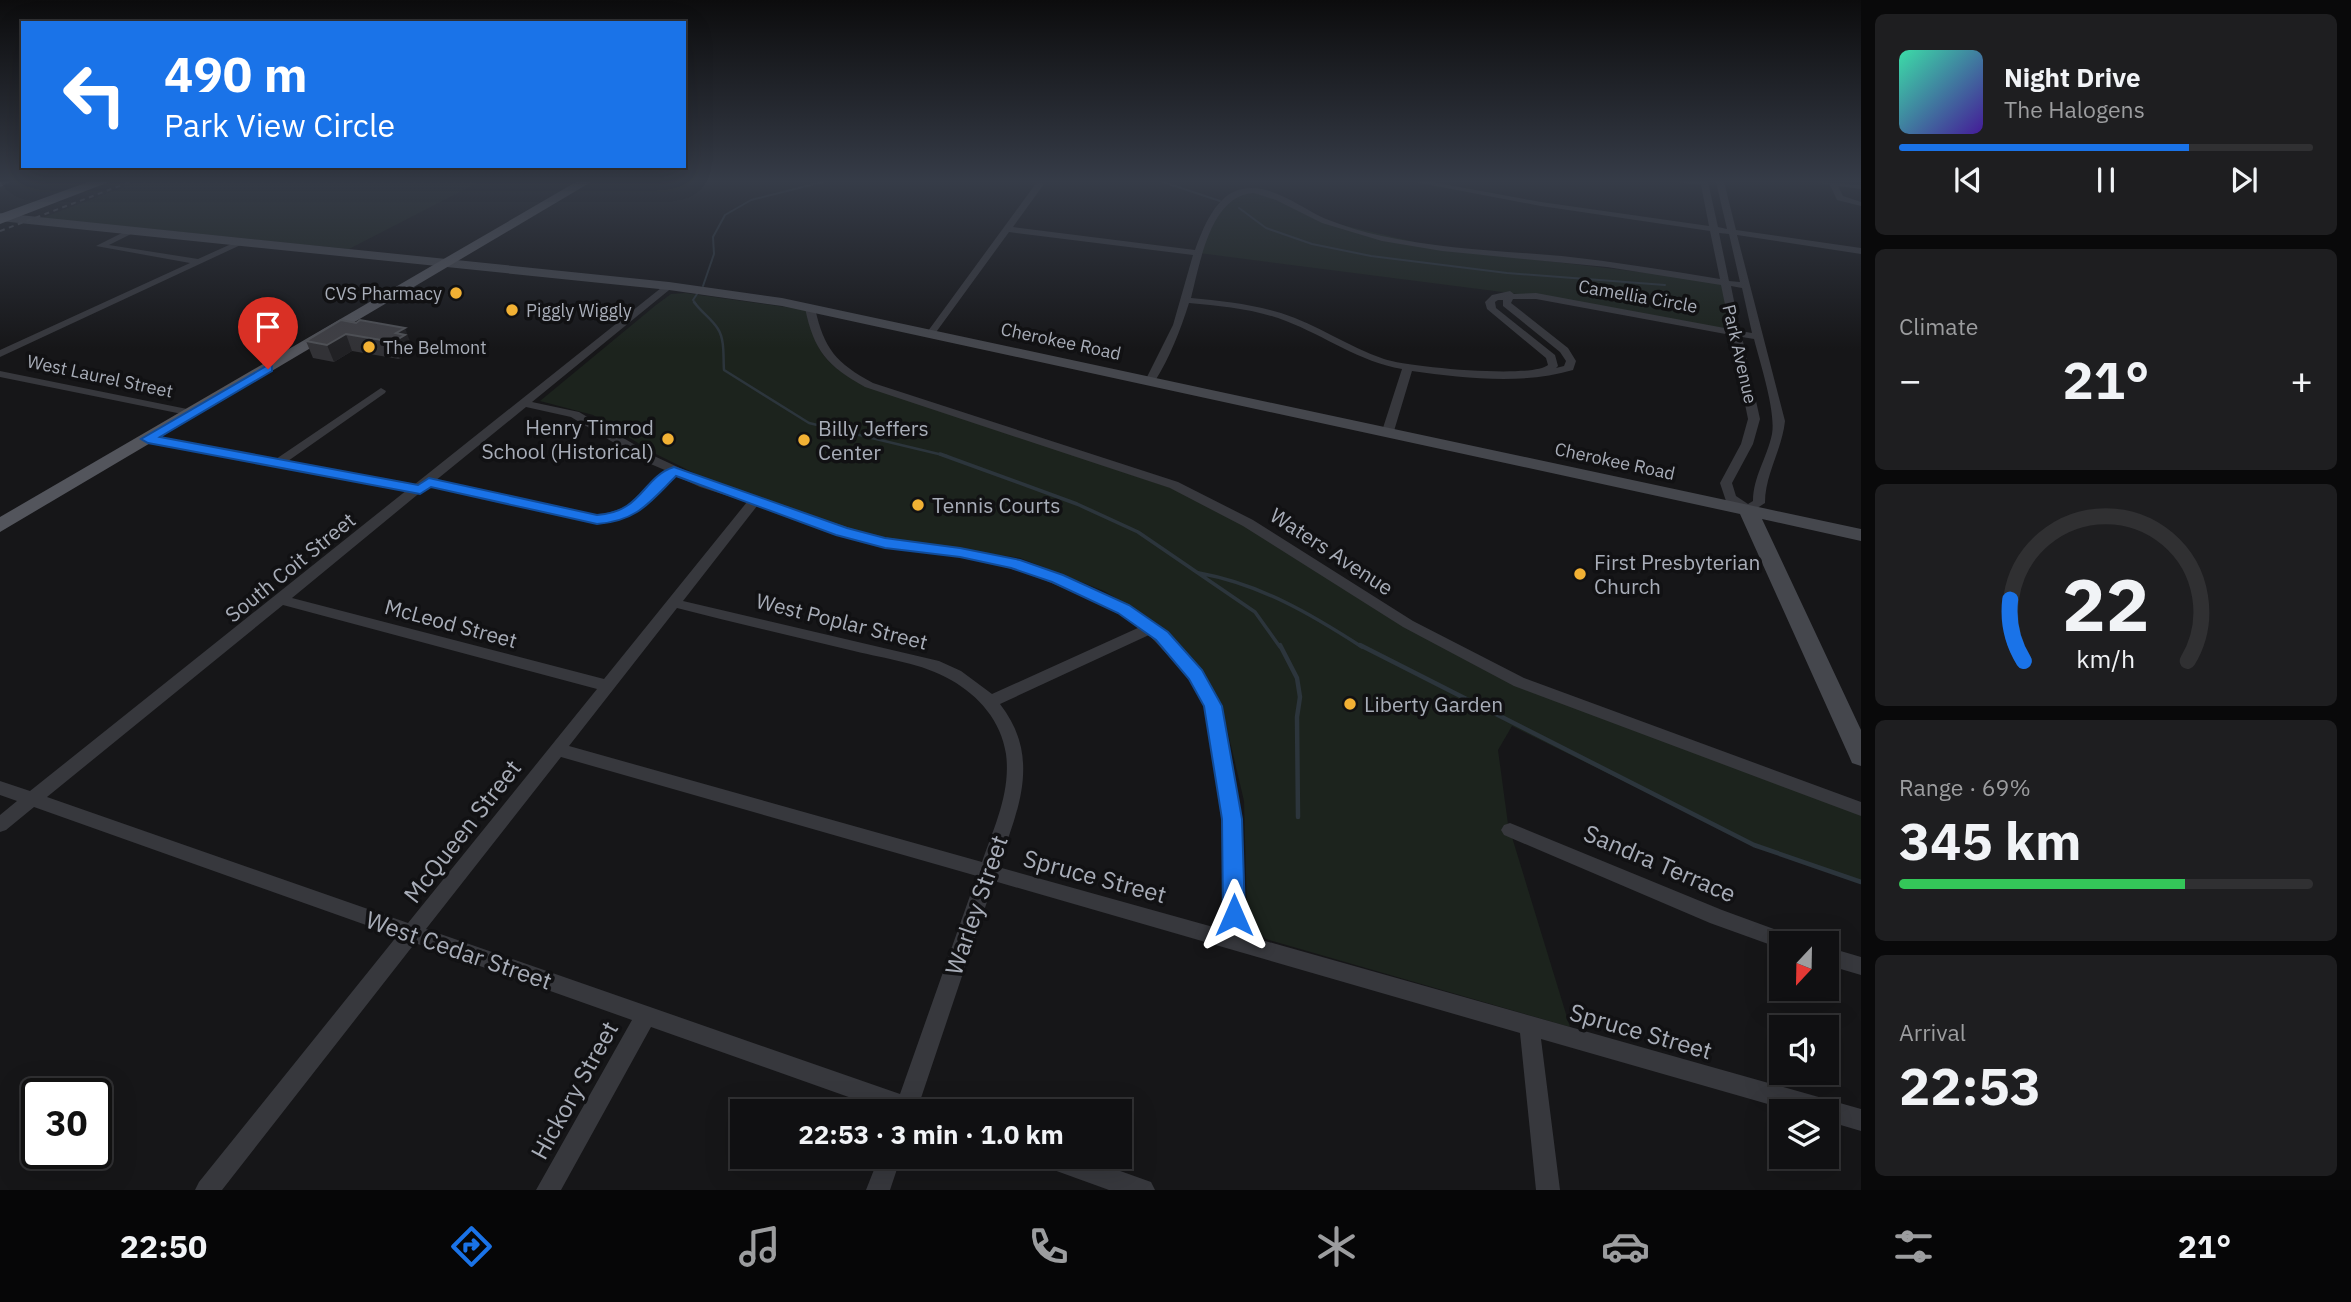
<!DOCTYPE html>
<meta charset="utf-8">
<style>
body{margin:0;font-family:"IBM Plex Sans",sans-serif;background:#1e1e20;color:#f1f3f6;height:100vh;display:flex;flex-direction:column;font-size:26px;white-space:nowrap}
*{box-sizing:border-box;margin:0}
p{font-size:23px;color:#9c9d9f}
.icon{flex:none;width:38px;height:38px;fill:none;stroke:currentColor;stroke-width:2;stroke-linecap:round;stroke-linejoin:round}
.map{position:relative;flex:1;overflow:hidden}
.drawer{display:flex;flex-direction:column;gap:14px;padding:14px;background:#09090a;width:490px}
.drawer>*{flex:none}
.banner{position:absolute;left:21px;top:21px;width:665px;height:147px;border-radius:0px;box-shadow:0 7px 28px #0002,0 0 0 2px #303032;background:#1a73e8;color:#fff;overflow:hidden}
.needle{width:46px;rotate:202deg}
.controls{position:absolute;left:1769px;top:931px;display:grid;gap:14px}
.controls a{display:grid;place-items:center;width:70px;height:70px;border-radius:0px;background:#101012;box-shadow:0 7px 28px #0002,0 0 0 2px #303032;font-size:35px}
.speed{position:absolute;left:21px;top:1078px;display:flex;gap:14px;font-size:35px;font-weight:700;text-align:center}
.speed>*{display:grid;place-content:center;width:91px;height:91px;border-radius:50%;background:#101012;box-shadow:0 7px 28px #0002,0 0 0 2px #303032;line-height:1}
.speed .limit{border:4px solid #111;border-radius:10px;background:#fff;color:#111}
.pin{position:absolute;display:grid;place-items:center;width:60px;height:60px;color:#fff;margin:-72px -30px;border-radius:50% 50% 50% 0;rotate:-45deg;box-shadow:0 0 7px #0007}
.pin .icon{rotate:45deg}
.me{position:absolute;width:77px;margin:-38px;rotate:0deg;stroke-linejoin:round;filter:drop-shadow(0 0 5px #0008)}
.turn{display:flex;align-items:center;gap:24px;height:147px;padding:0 28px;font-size:32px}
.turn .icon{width:91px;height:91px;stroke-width:2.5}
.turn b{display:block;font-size:49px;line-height:60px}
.big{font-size:52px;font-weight:700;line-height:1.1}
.drawer .widget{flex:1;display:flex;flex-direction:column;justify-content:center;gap:10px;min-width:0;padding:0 24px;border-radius:10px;background:#1e1e20}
.drawer .dial{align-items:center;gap:0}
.dial svg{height:182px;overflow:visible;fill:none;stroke:#303032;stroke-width:7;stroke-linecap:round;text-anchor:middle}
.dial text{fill:#f1f3f6;stroke:none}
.song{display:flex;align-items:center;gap:21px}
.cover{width:84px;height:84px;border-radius:10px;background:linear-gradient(135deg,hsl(160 70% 55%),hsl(260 70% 35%))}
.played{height:7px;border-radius:4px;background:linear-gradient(90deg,#1a73e8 70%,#303032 70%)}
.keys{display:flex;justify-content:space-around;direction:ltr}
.heat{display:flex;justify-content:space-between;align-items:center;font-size:38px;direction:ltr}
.charge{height:10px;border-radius:5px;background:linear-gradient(90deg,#34c759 69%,#303032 0)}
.trip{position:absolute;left:730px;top:1099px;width:402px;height:70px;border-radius:0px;background:#101012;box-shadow:0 7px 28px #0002,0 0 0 2px #303032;font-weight:700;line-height:70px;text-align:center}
.menu{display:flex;height:112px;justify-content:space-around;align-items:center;background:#060607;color:#9c9d9f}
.menu .icon{width:49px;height:49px}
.menu .selected{color:#1a73e8}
.menu b{font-size:32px;color:#f1f3f6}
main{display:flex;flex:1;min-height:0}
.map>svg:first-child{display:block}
.green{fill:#1c231d}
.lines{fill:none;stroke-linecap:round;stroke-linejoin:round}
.stream-far3{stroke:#2c353c;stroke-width:2}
.stream-far2{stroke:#2c353c;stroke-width:2.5}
.stream-far1{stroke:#2c353c;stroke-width:3.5}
.stream{stroke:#2c353c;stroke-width:4.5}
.street{fill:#37383d;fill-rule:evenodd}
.secondary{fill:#45474d;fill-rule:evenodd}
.primary{fill:#53555c;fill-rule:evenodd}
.highway{fill:#63666e;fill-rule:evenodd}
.rail{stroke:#4a4c52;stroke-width:2;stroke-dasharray:5 4.5;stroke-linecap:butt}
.wall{fill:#323236}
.shaded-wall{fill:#212124}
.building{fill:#3f3f44;stroke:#4f5156;stroke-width:2}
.route{fill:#1a73e8;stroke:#114b97;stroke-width:2}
.poi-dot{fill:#f2b134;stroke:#111113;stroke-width:2.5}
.labels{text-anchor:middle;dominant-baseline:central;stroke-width:7;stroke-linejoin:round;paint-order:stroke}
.far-poi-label{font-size:18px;fill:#a8adb8;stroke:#111113;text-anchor:start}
.far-street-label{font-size:18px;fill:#a8adb8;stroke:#111113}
.poi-label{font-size:21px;fill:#a8adb8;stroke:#111113;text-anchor:start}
.street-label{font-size:21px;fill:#a8adb8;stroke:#111113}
.near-street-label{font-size:24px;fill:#a8adb8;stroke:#111113}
</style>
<main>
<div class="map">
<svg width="1861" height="1190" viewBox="0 0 1861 1190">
<rect width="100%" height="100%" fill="#161618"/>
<path class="green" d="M137,182H479L349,249L42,218Z
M1261,192L1325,221L1445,249L1724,282L1735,332L1518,294L1199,253L1216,213L1236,194Z
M685,293L808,310C815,351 824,363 860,383L1186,493L1242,522L1482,667L1861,813V881L1757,847L1512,726L1498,750L1508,824L1570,1027L1266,939L1255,929L1247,913L1244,801L1225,720L1201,670L1158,624L1104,591L1020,558L872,536L704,478L654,453L593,415L540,401L656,305L671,294Z"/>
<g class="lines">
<path class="stream-far3" d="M1163,182L1220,201
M1239,208L1266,228L1312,244L1371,256L1507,273L1665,285
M703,286L714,254L713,237L725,215L751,200L823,182
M696,304L693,300L697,294"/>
<path class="stream-far2" d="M694,302C701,312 712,319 718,329C725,340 723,357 724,370L809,423L947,456"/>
<path class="stream-far1" d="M940,454L1077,504L1138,532L1255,612L1280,647
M1199,573C1260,584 1311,614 1362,647"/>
<path class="stream" d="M1280,645L1297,678L1300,697L1297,717L1298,817
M1360,645L1754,845L1861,882"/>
<path class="street" d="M1037,182L1044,184L1013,227L1195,250C1203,228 1216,194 1242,189C1272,183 1301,208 1326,219C1344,226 1363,232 1382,236C1441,249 1502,251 1562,256C1615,262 1667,270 1720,279L1710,231L1541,206L1415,182H1432L1541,202L1709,226L1701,185L1677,182H1708L1718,227L1727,229L1716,182H1724L1736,230L1861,248V254L1737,235L1785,421C1782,450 1765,474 1765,503L1748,514L1726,501L1720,483L1741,444L1748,419L1731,335L1536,299H1513L1511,303L1568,348L1576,361L1573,370C1523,385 1463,378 1412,371L1394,431L1388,434L1382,431L1402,369C1360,362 1325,336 1286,321C1255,309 1222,306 1189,303C1180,331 1170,357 1155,381H1147L1146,379L1173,325L1193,255L1009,232L934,335H928V331ZM1254,193L1276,200L1322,223L1382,241L1442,251L1607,267L1721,285L1730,329L1536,293L1514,294L1510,291L1492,295L1485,302L1487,309L1546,358L1548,365C1532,379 1407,367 1384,359C1348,347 1317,324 1281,313C1252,304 1221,301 1191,298C1200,264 1210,195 1254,193ZM1719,233L1729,234L1740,282L1729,281ZM1731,286L1742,288L1752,333L1740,331ZM1498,300H1503V306L1560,352L1566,361L1564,366L1556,368L1558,366L1555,355L1496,308L1495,302ZM1742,337L1754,339C1760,363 1776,411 1772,434C1767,458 1753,477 1753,501L1748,504L1736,496L1732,483L1753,444L1760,419Z
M1817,182L1861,185V189L1838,186L1843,196L1861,202V206L1837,200L1830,185Z
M130,229L137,231L109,245L198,259L240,240L247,242L0,357V350L190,263L96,246Z
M666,284L674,286L532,402L579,412L654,456L708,481L871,535L984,553L1040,568L1114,599L1157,625L1200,671L1224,715L1243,839L1244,935L1861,1109V1131L1827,1121V1111H1792L1541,1039L1560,1190H1536L1520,1033L994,881L920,1101L926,1103L929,1111H888L651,1027L561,1190H536L632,1020L415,943L222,1190H195L199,1182L397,936L34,807L6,830L0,832V815L17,801L0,795V781L30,791L407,490L148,442L142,439L148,436L276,459L381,388L386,391L385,393L288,461L415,484ZM526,407L571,417L646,462L667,471C642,495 627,515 590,514L435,481ZM676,476L700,487L747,502L604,679L292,598L428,486L590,522C632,523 648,503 676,476ZM757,506L869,543L983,561L1030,574L1104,605L1140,627L992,694L961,671L939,661L683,601ZM283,605L597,689L408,923L47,797ZM677,608C736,623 795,637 854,651C886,659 922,663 951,680C979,696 1001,721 1006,754C1011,792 994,827 982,862L569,746ZM1149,635L1189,678L1208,715L1225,839L1224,930L998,867C1018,810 1042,758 1000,704ZM561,757L977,876L900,1094L426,929Z
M810,305L815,308C824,349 836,363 873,383L1178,482L1253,520L1413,621L1524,678L1861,802V816L1514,686L1403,627L1243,526L1170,488L865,387C827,366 814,351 805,308Z
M0,371L192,410L198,413L192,416L0,377Z
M1510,823L1722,910L1796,937L1799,943H1782V949L1710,923L1504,835L1501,830L1504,825Z
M1827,947L1861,957V975L1827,965Z
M879,1157H901L890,1190H866Z
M1037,1157H1081L1151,1182L1155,1190H1109L1040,1165Z"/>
<path class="secondary" d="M0,213L669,282L782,298L1861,529V541L1762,519L1861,730V766L1852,763L1849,756L1740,514L782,306L669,290L0,221Z"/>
<path class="primary" d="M576,182H591L0,532V517Z"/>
<path class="highway" d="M0,182H10L0,187Z
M88,182H109L0,224V214Z"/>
<path class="rail" d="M0,231L130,182"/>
</g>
<path class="wall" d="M356,323L411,344L409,345L411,351L399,359L352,351L334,362L313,358L306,341Z"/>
<path class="shaded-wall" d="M405,328L411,344L409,345L411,351L399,359L393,342L396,333Z
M346,334L352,351L334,362L327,345Z"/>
<path class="building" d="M341,320L356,323L360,320L405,328L396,333L405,335L393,342L346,334L327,345L306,341Z"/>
<linearGradient id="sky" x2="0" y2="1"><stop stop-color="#0c0c0d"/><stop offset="0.52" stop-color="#363c48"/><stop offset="1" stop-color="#363c48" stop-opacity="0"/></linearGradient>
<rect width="1861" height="349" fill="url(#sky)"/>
<path class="route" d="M268,365L272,366V371L160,437L418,485L429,478L597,515C643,512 642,477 674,467L847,528L885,538L960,548L1020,560L1063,575L1129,605L1168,632L1202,670L1222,706L1242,819L1245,915L1242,922L1234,924L1227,922L1223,915L1222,819L1204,706L1189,679L1156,640L1118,613L1052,582L1011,568L960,557L885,548L836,535L676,476C649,503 637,521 597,524L431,487L420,494L148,443L141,439Z"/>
<g class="poi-dot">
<circle cx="456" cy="293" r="7"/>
<circle cx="512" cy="310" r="7"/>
<circle cx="369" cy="347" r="7"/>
<circle cx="668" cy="439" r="7"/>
<circle cx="804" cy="440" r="7"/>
<circle cx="918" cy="505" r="7"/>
<circle cx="1580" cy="574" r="7"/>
<circle cx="1350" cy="704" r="7"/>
</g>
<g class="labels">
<g class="far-poi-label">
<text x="442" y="293" text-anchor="end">CVS Pharmacy</text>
<text x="526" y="310">Piggly Wiggly</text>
<text x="383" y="347">The Belmont</text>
</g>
<g class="far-street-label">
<text transform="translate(1638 296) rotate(10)">Camellia Circle</text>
<text transform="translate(1061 341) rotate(12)">Cherokee Road</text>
<text transform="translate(1740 354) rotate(77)">Park Avenue</text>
<text transform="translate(100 376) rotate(12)">West Laurel Street</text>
<text transform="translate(1615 461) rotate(12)">Cherokee Road</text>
</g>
<g class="poi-label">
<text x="654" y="427" text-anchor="end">Henry Timrod<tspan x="654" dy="24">School (Historical)</tspan></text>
<text x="818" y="428">Billy Jeffers<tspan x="818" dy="24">Center</tspan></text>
<text x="932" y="505">Tennis Courts</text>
<text x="1594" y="562">First Presbyterian<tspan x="1594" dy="24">Church</tspan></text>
<text x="1364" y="704">Liberty Garden</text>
</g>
<g class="street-label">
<text transform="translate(1332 551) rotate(33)">Waters Avenue</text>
<text transform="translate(290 567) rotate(-39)">South Coit Street</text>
<text transform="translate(842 621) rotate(14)">West Poplar Street</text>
<text transform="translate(451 623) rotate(15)">McLeod Street</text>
</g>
<g class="near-street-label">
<text transform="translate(462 831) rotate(-52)">McQueen Street</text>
<text transform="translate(1660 863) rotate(23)">Sandra Terrace</text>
<text transform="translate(1095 876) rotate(15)">Spruce Street</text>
<text transform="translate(976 905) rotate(-71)">Warley Street</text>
<text transform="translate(459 950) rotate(19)">West Cedar Street</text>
<text transform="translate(1641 1031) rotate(16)">Spruce Street</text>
<text transform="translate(574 1090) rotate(-61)">Hickory Street</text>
</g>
</g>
</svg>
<div class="controls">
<a><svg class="needle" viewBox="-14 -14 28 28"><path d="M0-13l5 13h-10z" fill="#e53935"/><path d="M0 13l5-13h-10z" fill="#9c9d9f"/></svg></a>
<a><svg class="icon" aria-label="sound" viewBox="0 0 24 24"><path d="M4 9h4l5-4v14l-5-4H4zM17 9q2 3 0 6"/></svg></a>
<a><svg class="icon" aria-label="layers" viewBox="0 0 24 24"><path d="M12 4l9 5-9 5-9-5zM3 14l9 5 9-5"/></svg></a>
</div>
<div class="speed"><div class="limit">30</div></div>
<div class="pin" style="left:268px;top:369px;background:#d93025"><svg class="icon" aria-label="arrive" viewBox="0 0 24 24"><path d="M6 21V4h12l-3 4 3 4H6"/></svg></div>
<svg class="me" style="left:1234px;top:915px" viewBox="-20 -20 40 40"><path d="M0-17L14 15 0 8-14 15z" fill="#1a73e8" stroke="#fff" stroke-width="4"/></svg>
<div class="trip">22:53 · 3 min · 1.0 km</div>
<div class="banner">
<div class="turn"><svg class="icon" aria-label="left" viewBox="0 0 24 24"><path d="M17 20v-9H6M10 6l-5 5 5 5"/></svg><div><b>490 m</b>Park View Circle</div></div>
</div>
</div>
<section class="drawer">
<div class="widget">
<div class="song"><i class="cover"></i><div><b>Night Drive</b><p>The Halogens</p></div></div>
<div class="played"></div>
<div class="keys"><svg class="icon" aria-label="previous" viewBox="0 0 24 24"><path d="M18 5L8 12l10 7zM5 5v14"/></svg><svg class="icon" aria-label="pause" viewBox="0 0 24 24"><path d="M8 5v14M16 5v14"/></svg><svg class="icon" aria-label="next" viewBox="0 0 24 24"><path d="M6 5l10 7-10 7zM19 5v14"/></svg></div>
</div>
<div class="widget"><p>Climate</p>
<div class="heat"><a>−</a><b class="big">21°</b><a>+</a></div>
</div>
<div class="widget dial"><svg viewBox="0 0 100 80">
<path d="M14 69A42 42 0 1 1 86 69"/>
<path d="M14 69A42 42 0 0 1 8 42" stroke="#1a73e8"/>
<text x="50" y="56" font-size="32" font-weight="700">22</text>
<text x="50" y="72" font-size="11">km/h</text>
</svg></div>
<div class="widget"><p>Range · 69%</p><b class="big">345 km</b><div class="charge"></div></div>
<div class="widget"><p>Arrival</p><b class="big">22:53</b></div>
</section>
</main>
<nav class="menu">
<b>22:50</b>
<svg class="icon selected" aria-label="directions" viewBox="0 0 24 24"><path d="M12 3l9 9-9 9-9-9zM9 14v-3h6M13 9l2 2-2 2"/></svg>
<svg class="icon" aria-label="music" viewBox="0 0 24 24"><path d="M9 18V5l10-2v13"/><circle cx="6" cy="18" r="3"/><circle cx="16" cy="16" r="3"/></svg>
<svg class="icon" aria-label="phone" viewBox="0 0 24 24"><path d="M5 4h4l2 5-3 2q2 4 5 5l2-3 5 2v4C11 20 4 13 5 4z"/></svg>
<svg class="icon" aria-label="climate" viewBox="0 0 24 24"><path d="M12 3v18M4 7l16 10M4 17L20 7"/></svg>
<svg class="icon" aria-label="car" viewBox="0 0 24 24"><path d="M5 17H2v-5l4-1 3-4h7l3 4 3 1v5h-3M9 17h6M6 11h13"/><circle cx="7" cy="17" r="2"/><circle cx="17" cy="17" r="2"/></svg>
<svg class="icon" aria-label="filters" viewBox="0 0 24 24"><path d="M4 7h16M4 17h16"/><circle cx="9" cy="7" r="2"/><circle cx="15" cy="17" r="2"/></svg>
<b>21°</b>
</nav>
